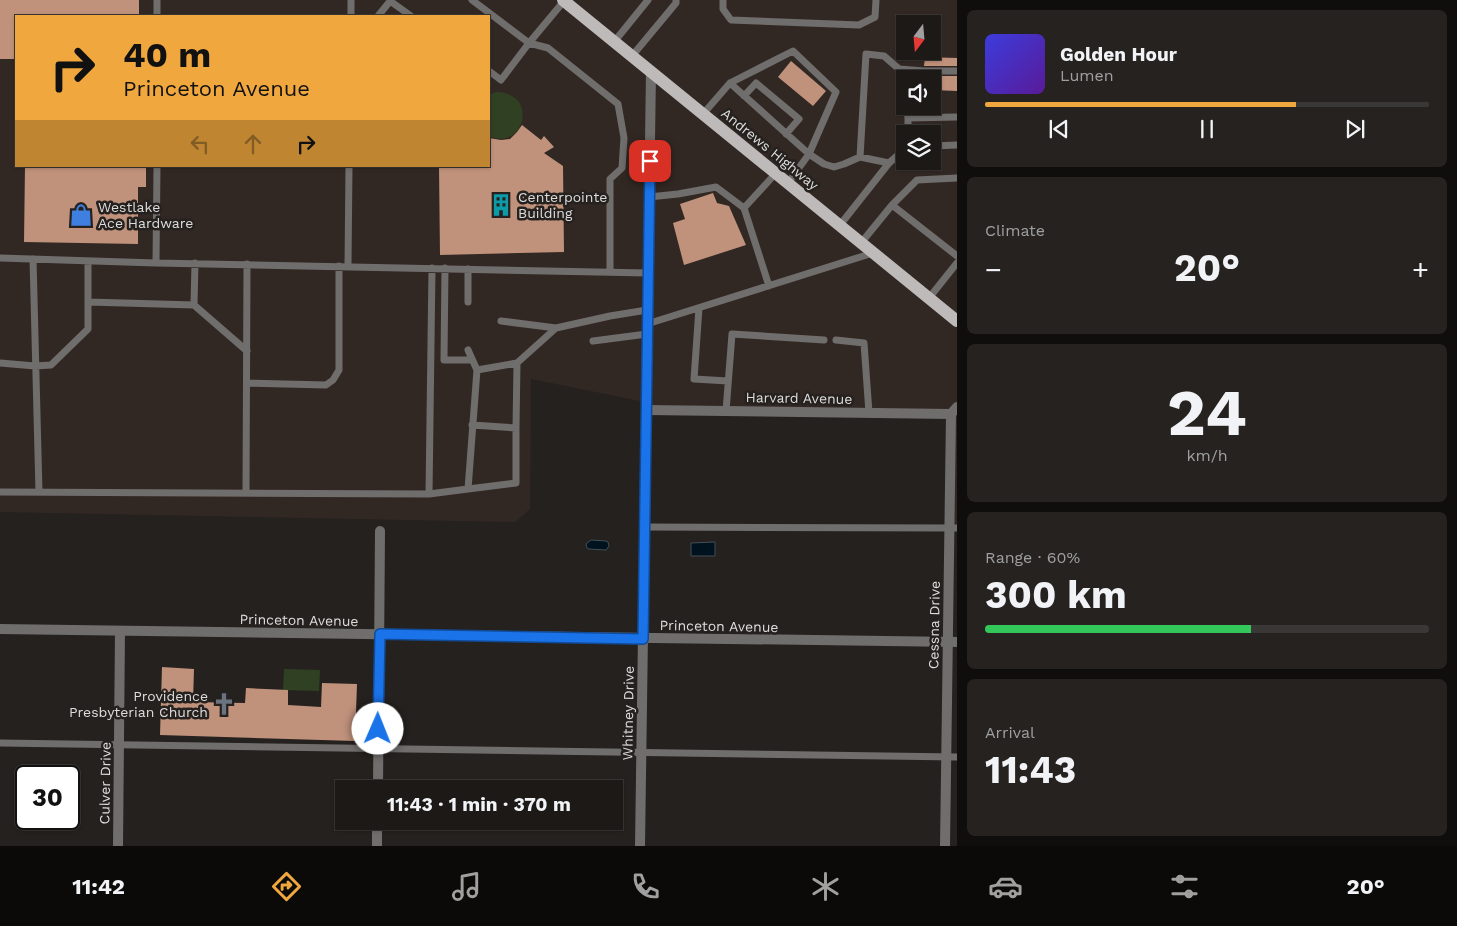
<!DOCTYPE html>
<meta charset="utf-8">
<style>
body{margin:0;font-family:"Work Sans",sans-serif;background:#252220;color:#f1f3f6;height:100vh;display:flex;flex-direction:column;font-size:19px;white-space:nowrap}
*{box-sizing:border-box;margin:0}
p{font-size:16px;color:#a0a0a1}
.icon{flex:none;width:28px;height:28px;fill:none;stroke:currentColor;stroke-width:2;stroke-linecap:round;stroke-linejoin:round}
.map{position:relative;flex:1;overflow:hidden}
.side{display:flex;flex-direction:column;gap:10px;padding:10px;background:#0f0e0d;width:500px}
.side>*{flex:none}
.guide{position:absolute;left:15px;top:15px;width:475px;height:152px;border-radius:0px;box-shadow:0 1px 4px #0004,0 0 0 1px #3a3836;background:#efa73e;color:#111;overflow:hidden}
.needle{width:32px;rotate:196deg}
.fabs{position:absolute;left:896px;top:15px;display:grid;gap:10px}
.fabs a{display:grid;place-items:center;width:45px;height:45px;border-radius:0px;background:#1c1917;box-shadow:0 1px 4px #0004,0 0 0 1px #3a3836;font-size:25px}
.speed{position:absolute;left:15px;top:765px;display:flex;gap:10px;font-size:25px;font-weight:700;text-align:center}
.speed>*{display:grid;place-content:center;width:65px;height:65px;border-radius:50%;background:#1c1917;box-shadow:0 1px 4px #0004,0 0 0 1px #3a3836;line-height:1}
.speed .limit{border:2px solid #111;border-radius:8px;background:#fff;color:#111}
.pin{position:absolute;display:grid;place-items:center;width:42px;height:42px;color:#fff;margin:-21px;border-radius:10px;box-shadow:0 2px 8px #0006}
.me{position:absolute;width:55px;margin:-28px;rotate:1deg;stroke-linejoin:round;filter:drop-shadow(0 0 4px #0008)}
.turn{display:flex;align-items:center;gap:18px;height:105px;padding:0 25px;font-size:22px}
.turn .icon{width:65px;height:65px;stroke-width:2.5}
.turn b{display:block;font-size:35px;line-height:42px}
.lanes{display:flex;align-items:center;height:48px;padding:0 25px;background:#0003;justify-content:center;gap:25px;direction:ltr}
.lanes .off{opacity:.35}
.big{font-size:38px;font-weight:700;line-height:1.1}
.side .widget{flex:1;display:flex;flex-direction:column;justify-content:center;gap:8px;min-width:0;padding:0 18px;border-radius:8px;background:#252220}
.side .dial{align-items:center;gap:0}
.dial b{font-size:65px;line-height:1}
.song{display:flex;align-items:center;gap:15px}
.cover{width:60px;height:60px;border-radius:8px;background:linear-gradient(135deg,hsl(240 70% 55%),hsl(270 70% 35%))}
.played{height:5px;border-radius:2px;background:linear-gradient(90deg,#efa73e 70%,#3a3836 70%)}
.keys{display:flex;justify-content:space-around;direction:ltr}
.heat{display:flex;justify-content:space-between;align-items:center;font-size:28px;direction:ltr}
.charge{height:8px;border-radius:4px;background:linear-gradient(90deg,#34c759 60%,#3a3836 0)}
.trip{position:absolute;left:335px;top:780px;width:288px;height:50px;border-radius:0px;background:#1c1917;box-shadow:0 1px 4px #0004,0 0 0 1px #3a3836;font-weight:700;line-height:50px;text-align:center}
.dock{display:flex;height:80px;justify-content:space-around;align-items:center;background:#0b0a09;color:#a0a0a1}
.dock .icon{width:35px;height:35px}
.dock .on{color:#efa73e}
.dock b{font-size:22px;color:#f1f3f6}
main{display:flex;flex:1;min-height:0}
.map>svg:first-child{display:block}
.built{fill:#322823;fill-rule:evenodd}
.green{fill:#304022}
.water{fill:#00121d;stroke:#434f56}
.building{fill:#c0917b}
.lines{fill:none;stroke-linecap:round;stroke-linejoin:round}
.service{stroke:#706d6d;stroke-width:7}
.minor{stroke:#706d6d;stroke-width:10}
.tertiary{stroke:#706d6d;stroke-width:10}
.primary{stroke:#bfbaba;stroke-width:12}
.route-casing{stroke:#114b97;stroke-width:12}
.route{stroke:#1a73e8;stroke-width:9}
.labels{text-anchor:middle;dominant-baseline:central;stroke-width:5;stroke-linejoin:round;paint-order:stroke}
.street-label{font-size:14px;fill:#dfdddc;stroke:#25211f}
.poi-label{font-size:14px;fill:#dfdddc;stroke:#25211f;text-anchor:start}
</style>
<main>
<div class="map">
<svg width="957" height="846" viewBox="0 0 957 846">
<rect width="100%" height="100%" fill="#25211f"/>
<path class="built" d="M0,0H957V528H949L951,414L645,409V402L531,379L530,509L515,522L0,512ZM16,16H489V166H16ZM905,24H932V51H905ZM905,79H932V106H905ZM905,134H932V161H905Z"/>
<path class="green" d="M496,92C540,93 524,152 489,136V95Z
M284,669L320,670L319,691L283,690Z"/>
<path class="water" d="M591,540L606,541L608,542L609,546L606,550L589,549L587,548L586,544Z
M715,542V556H691V543Z"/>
<path class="building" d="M0,0H139V16H16V59H0Z
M925,57L957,58V66H924Z
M791,61L826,91L813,106L778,77Z
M924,76H957V91L932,90V79H924Z
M522,125L541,140L544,136L554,147L544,153L563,166L564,252L440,255L439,166H489V138L501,140L510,139L517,132Z
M25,166H146V187H138V244L24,242Z
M713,193L717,203L729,206L746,245L684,265L673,223L685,219L680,204Z
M162,667L194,669L193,702L245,703L246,688L288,690V705L321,707L322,683L357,684L355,741L160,735Z"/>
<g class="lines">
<path class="service" d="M472,0L529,43L501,80L489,71
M723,0V9L731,20L859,25L875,17L876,0
M390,1L411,16
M564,1L529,43L548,48L618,104L624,138L622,168L610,179V272
M157,16V0
M351,16V0
M378,16L391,0
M614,42L648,0
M632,56L676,3V0
M899,69L924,71H957
M744,96L756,83L799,119L786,134
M906,106L908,118V134
M703,114L730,83L809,154L836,92L793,51L730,83
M908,118L957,117
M932,146L957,145
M860,157L866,54L884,56L899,69L902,79L905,99
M157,166L156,263L648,273
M788,183L809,154L824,164L834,167L844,164L860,157L889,163
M649,197L678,194L716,187L744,208
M892,205L917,180L957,178
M840,225L889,163L905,149
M861,243L892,205L957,256
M0,258L156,263
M33,259L39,492
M195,263L194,305L247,351
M348,266L349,166
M445,268L444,360H472
M769,286L744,208L776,173
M929,298L957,263
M88,302L194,305
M468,302V269
M699,308L694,379L728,381
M501,321L556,328
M647,324L873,253
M836,340L864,343L869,413
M593,341L647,334
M468,350L477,370
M0,363L35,366L51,365L88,329V261
M247,383L326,385L333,380L339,370V266
M726,411L732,334L824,340
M472,425L516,428L517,363
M468,489L516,483V428
M0,492L429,494L432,268
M246,493L247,264
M429,494L468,489L477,370L517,363L556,328L610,316L647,310
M644,527L957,528
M0,743L957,757"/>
<path class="minor" d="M646,410L951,414
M378,789L380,531
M118,846L120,631
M377,846V821
M945,846L951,414L957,407"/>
<path class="tertiary" d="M0,629L957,642
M640,846L651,71"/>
<path class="primary" d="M563,0L957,321"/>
</g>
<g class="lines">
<defs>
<path id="route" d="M378,729L380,634L643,639L650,161"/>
</defs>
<use href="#route" class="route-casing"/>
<use href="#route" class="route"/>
</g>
<defs>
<symbol id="building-bare" viewBox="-9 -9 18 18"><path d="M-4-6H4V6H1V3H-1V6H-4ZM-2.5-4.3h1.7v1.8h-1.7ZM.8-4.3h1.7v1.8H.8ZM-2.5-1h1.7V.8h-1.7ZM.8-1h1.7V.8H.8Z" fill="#0f9aa8" stroke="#25211f" stroke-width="2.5" paint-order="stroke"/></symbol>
<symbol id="shop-bare" viewBox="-9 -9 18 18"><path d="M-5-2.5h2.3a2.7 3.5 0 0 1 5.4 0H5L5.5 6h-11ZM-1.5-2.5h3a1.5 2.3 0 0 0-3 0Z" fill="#3f7fe0" stroke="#25211f" stroke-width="2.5" paint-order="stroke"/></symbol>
<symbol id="church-bare" viewBox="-9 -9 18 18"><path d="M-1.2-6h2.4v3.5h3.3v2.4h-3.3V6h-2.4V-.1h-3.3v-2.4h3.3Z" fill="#6b7280" stroke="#25211f" stroke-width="2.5" paint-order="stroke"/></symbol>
</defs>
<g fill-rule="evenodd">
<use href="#building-bare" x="485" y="189" width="32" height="32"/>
<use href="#shop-bare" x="65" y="199" width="32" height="32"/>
<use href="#church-bare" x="208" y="688" width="32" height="32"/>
</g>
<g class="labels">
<g class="street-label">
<text transform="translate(770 149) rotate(39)">Andrews Highway</text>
<text transform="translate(799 398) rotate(1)">Harvard Avenue</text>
<text transform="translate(299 620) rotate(1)">Princeton Avenue</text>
<text transform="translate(934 625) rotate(-89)">Cessna Drive</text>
<text transform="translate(719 626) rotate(1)">Princeton Avenue</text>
<text transform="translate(628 713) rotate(-89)">Whitney Drive</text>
<text transform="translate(105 783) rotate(-89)">Culver Drive</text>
</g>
<g class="poi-label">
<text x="518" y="197">Centerpointe<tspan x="518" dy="16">Building</tspan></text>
<text x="98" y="207">Westlake<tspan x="98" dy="16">Ace Hardware</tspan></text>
<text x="208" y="696" text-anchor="end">Providence<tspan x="208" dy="16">Presbyterian Church</tspan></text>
</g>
</g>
</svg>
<div class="fabs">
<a><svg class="needle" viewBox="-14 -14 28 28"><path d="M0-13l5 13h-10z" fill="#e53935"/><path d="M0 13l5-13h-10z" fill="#a0a0a1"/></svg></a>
<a><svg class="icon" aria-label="sound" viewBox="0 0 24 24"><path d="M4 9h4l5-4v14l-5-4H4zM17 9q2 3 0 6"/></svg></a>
<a><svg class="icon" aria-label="layers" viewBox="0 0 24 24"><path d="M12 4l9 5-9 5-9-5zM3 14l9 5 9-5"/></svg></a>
</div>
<div class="speed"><div class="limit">30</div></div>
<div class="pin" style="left:650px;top:161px;background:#d93025"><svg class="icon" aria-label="arrive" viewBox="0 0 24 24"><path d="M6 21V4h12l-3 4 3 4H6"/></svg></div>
<svg class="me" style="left:378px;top:729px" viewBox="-20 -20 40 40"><circle r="19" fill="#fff"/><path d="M0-13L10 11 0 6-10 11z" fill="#1a73e8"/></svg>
<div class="trip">11:43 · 1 min · 370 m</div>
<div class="guide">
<div class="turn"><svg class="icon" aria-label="right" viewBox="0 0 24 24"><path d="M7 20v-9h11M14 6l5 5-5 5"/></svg><div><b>40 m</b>Princeton Avenue</div></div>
<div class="lanes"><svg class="icon off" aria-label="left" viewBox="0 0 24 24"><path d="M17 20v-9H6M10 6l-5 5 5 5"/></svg><svg class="icon off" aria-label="ahead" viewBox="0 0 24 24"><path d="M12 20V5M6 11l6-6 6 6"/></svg><svg class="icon" aria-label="right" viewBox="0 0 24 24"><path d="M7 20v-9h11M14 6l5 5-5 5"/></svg></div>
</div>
</div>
<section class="side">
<div class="widget">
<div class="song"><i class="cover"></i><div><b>Golden Hour</b><p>Lumen</p></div></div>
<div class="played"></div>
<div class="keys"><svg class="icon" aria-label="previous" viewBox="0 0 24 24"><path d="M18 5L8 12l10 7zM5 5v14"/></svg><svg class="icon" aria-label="pause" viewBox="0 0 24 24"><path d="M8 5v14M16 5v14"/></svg><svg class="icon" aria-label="next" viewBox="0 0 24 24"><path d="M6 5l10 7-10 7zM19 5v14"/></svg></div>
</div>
<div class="widget"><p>Climate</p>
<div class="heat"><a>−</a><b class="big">20°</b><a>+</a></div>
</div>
<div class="widget dial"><b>24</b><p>km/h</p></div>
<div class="widget"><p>Range · 60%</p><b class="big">300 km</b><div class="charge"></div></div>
<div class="widget"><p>Arrival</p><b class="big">11:43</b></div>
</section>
</main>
<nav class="dock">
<b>11:42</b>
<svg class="icon on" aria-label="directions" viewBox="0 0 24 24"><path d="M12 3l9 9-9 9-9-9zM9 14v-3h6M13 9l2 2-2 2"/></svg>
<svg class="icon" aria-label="music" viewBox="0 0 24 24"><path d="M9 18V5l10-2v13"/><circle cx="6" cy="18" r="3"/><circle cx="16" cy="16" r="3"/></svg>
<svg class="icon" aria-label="phone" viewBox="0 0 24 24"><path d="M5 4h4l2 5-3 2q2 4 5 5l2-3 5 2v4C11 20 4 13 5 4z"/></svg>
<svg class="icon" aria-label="climate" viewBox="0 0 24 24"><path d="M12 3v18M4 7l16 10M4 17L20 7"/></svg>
<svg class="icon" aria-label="car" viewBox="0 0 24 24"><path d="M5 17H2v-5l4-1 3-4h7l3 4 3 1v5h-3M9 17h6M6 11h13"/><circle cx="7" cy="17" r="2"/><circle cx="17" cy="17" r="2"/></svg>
<svg class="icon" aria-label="filters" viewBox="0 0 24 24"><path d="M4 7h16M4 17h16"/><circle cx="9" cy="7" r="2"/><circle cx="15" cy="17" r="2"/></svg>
<b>20°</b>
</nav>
